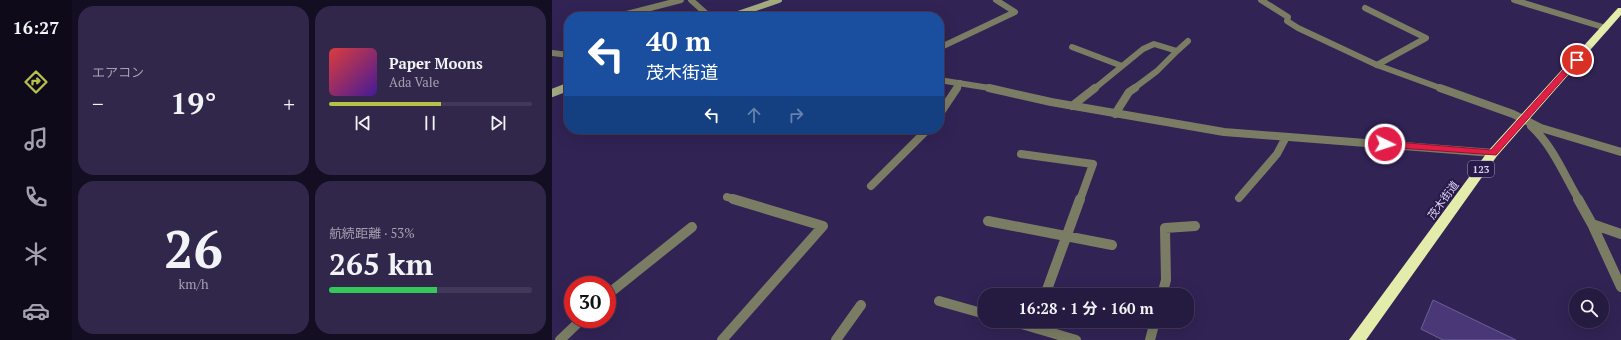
<!DOCTYPE html>
<html lang="ja">
<meta charset="utf-8">
<style>
body{margin:0;font-family:"PT Serif","Noto Sans JP",serif;background:#31274a;color:#f1f3f6;height:100vh;display:flex;flex-direction:column;font-size:15px;white-space:nowrap}
*{box-sizing:border-box;margin:0}
p{font-size:13px;color:#a3a1b0}
.icon{flex:none;width:22px;height:22px;fill:none;stroke:currentColor;stroke-width:2;stroke-linecap:round;stroke-linejoin:round}
.map{position:relative;flex:1;overflow:hidden}
.sheet{display:flex;flex-direction:column;gap:6px;padding:6px;background:#140e23;width:480px}
.sheet>*{flex:none}
.banner{position:absolute;left:12px;top:12px;width:380px;height:122px;border-radius:16px;box-shadow:0 4px 16px #0002,0 0 0 1px #423859;background:#1a4fa0;color:#fff;overflow:hidden}
.controls{position:absolute;left:1017px;top:288px;display:grid;gap:8px}
.controls a{display:grid;place-items:center;width:40px;height:40px;border-radius:50%;background:#251a3f;box-shadow:0 4px 16px #0002,0 0 0 1px #423859;font-size:20px}
.speed{position:absolute;left:12px;top:276px;display:flex;gap:8px;font-size:20px;font-weight:700;text-align:center}
.speed>*{display:grid;place-content:center;width:52px;height:52px;border-radius:50%;background:#251a3f;box-shadow:0 4px 16px #0002,0 0 0 1px #423859;line-height:1}
.speed .limit{border:6px solid #d22;background:#fff;color:#111}
.pin{position:absolute;display:grid;place-items:center;width:34px;height:34px;color:#fff;margin:-17px;border:2px solid #fff;border-radius:50%;box-shadow:0 1px 4px #0007}
.me{position:absolute;width:44px;margin:-22px;rotate:94deg;stroke-linejoin:round;filter:drop-shadow(0 0 3px #0008)}
.turn{display:flex;align-items:center;gap:14px;height:84px;padding:0 16px;font-size:18px}
.turn .icon{width:52px;height:52px;stroke-width:2.5}
.turn b{display:block;font-size:28px;line-height:34px}
.lanes{display:flex;align-items:center;height:38px;padding:0 16px;background:#0003;justify-content:center;gap:20px;direction:ltr}
.lanes .off{opacity:.35}
.big{font-size:30px;font-weight:700;line-height:1.1}
.sheet .widget{flex:1;display:flex;flex-direction:column;justify-content:center;gap:6px;min-width:0;padding:0 14px;border-radius:16px;background:#31274a}
.sheet .dial{align-items:center;gap:0}
.dial b{font-size:52px;line-height:1}
.song{display:flex;align-items:center;gap:12px}
.cover{width:48px;height:48px;border-radius:6px;background:linear-gradient(135deg,hsl(0 70% 55%),hsl(260 70% 35%))}
.played{height:4px;border-radius:2px;background:linear-gradient(90deg,#b7c148 55%,#423859 55%)}
.keys{display:flex;justify-content:space-around;direction:ltr}
.heat{display:flex;justify-content:space-between;align-items:center;font-size:22px;direction:ltr}
.charge{height:6px;border-radius:3px;background:linear-gradient(90deg,#34c759 53%,#423859 0)}
.sheet .tiles{flex:1;display:grid;gap:6px;grid-template-columns:repeat(2,1fr)}
.trip{position:absolute;left:426px;top:288px;width:216px;height:40px;border-radius:16px;background:#251a3f;box-shadow:0 4px 16px #0002,0 0 0 1px #423859;font-weight:700;line-height:40px;text-align:center}
main{display:flex;flex:1;min-height:0}
.tab-bar{display:flex;flex-direction:column;width:72px;justify-content:space-around;align-items:center;background:#0f0a19;color:#a3a1b0}
.tab-bar .icon{width:28px;height:28px}
.tab-bar .current{color:#b7c148}
.tab-bar b{font-size:18px;color:#f1f3f6}
.map>svg:first-child{display:block}
.building{fill:#493778;stroke:#6c6096}
.lines{fill:none;stroke-linecap:round;stroke-linejoin:round}
.lane-far1{stroke:#7a7d63;stroke-width:6}
.lane{stroke:#7a7d63;stroke-width:8}
.street-far2{stroke:#7a7d63;stroke-width:6}
.street-far1{stroke:#7a7d63;stroke-width:8}
.street{stroke:#7a7d63;stroke-width:10}
.secondary-far1{stroke:#a4aa80;stroke-width:6}
.secondary{stroke:#a4aa80;stroke-width:8}
.highway{fill:#e3ecaa;fill-rule:evenodd}
.route{fill:#e11d48;stroke:#92132f}
.labels{text-anchor:middle;dominant-baseline:central;stroke-width:4;stroke-linejoin:round;paint-order:stroke}
.shield{fill:#281949;stroke:#a39bbf;stroke-width:1}
.shield-label{font-size:10px;font-weight:bold;fill:#d8d3f1}
.street-label{font-size:11px;fill:#d8d3f1;stroke:#281949}
</style>
<main>
<nav class="tab-bar">
<b>16:27</b>
<svg class="icon current" aria-label="directions" viewBox="0 0 24 24"><path d="M12 3l9 9-9 9-9-9zM9 14v-3h6M13 9l2 2-2 2"/></svg>
<svg class="icon" aria-label="music" viewBox="0 0 24 24"><path d="M9 18V5l10-2v13"/><circle cx="6" cy="18" r="3"/><circle cx="16" cy="16" r="3"/></svg>
<svg class="icon" aria-label="phone" viewBox="0 0 24 24"><path d="M5 4h4l2 5-3 2q2 4 5 5l2-3 5 2v4C11 20 4 13 5 4z"/></svg>
<svg class="icon" aria-label="climate" viewBox="0 0 24 24"><path d="M12 3v18M4 7l16 10M4 17L20 7"/></svg>
<svg class="icon" aria-label="car" viewBox="0 0 24 24"><path d="M5 17H2v-5l4-1 3-4h7l3 4 3 1v5h-3M9 17h6M6 11h13"/><circle cx="7" cy="17" r="2"/><circle cx="17" cy="17" r="2"/></svg>
</nav>
<section class="sheet">
<div class="tiles">
<div class="widget"><p>エアコン</p>
<div class="heat"><a>−</a><b class="big">19°</b><a>+</a></div>
</div>
<div class="widget">
<div class="song"><i class="cover"></i><div><b>Paper Moons</b><p>Ada Vale</p></div></div>
<div class="played"></div>
<div class="keys"><svg class="icon" aria-label="previous" viewBox="0 0 24 24"><path d="M18 5L8 12l10 7zM5 5v14"/></svg><svg class="icon" aria-label="pause" viewBox="0 0 24 24"><path d="M8 5v14M16 5v14"/></svg><svg class="icon" aria-label="next" viewBox="0 0 24 24"><path d="M6 5l10 7-10 7zM19 5v14"/></svg></div>
</div>
<div class="widget dial"><b>26</b><p>km/h</p></div>
<div class="widget"><p>航続距離 · 53%</p><b class="big">265 km</b><div class="charge"></div></div>
</div>
</section>
<div class="map">
<svg width="1069" height="340" viewBox="0 0 1069 340">
<rect width="100%" height="100%" fill="#312354"/>
<path class="building" d="M881,300L964,340H891L869,329Z"/>
<g class="lines">
<path class="lane-far1" d="M139,0L158,17
M813,8L874,38L825,65
M67,16L129,0
M404,89L408,83"/>
<path class="lane" d="M387,115L405,88
M319,186L376,129"/>
<path class="street-far2" d="M709,0L736,17L735,21L746,28L825,65L891,89
M962,0L1054,28
M520,47L570,66
M387,48L463,12L444,0
M625,51L636,41
M0,53L17,55
M387,80L444,89
M542,89L591,49L602,44L625,51L605,71L581,89"/>
<path class="street-far1" d="M437,88L499,102L672,132L941,153
M888,88L961,114L989,128L1069,152
M520,106L543,88
M563,114L577,92L583,88
M979,126C1001,146 1012,175 1027,200
M469,154L541,164L528,200
M175,197L185,200
M687,198L725,154L734,137"/>
<path class="street" d="M1026,199L1040,224L1069,287
M436,221L560,245
M1040,224L1069,234
M55,295L140,227
M493,295L528,199
M610,295L614,280L613,228L643,226
M387,301L433,314
M460,321L524,340
M8,340L30,319
M170,340L271,226L181,199
M284,340L309,305
M598,340L603,321"/>
<path class="secondary-far1" d="M177,17L227,0
M11,89L17,86"/>
<path class="secondary" d="M0,93L13,88"/>
<path class="highway" d="M1066,8H1069V15L945,156L814,340H797L937,150Z"/>
</g>
<path class="route" d="M1022,58H1025L1028,60L944,155L833,147L828,144L833,141L939,150Z"/>
<g class="labels">
<rect class="shield" x="916" y="161" width="26" height="16" rx="3"/>
<g class="shield-label">
<text x="929" y="169">123</text>
</g>
<g class="street-label">
<text transform="translate(891 200) rotate(-54)">茂木街道</text>
</g>
</g>
</svg>
<div class="controls">
<a><svg class="icon" aria-label="search" viewBox="0 0 24 24"><circle cx="10" cy="10" r="6"/><path d="M15 15l6 6"/></svg></a>
</div>
<div class="speed"><div class="limit">30</div></div>
<div class="pin" style="left:1025px;top:60px;background:#d93025"><svg class="icon" aria-label="arrive" viewBox="0 0 24 24"><path d="M6 21V4h12l-3 4 3 4H6"/></svg></div>
<svg class="me" style="left:833px;top:144px" viewBox="-20 -20 40 40"><circle r="17" fill="#e11d48" stroke="#fff" stroke-width="3"/><path d="M0-11L8 9 0 5-8 9z" fill="#fff"/></svg>
<div class="trip">16:28 · 1 分 · 160 m</div>
<div class="banner">
<div class="turn"><svg class="icon" aria-label="left" viewBox="0 0 24 24"><path d="M17 20v-9H6M10 6l-5 5 5 5"/></svg><div><b>40 m</b>茂木街道</div></div>
<div class="lanes"><svg class="icon" aria-label="left" viewBox="0 0 24 24"><path d="M17 20v-9H6M10 6l-5 5 5 5"/></svg><svg class="icon off" aria-label="ahead" viewBox="0 0 24 24"><path d="M12 20V5M6 11l6-6 6 6"/></svg><svg class="icon off" aria-label="right" viewBox="0 0 24 24"><path d="M7 20v-9h11M14 6l5 5-5 5"/></svg></div>
</div>
</div>
</main>
